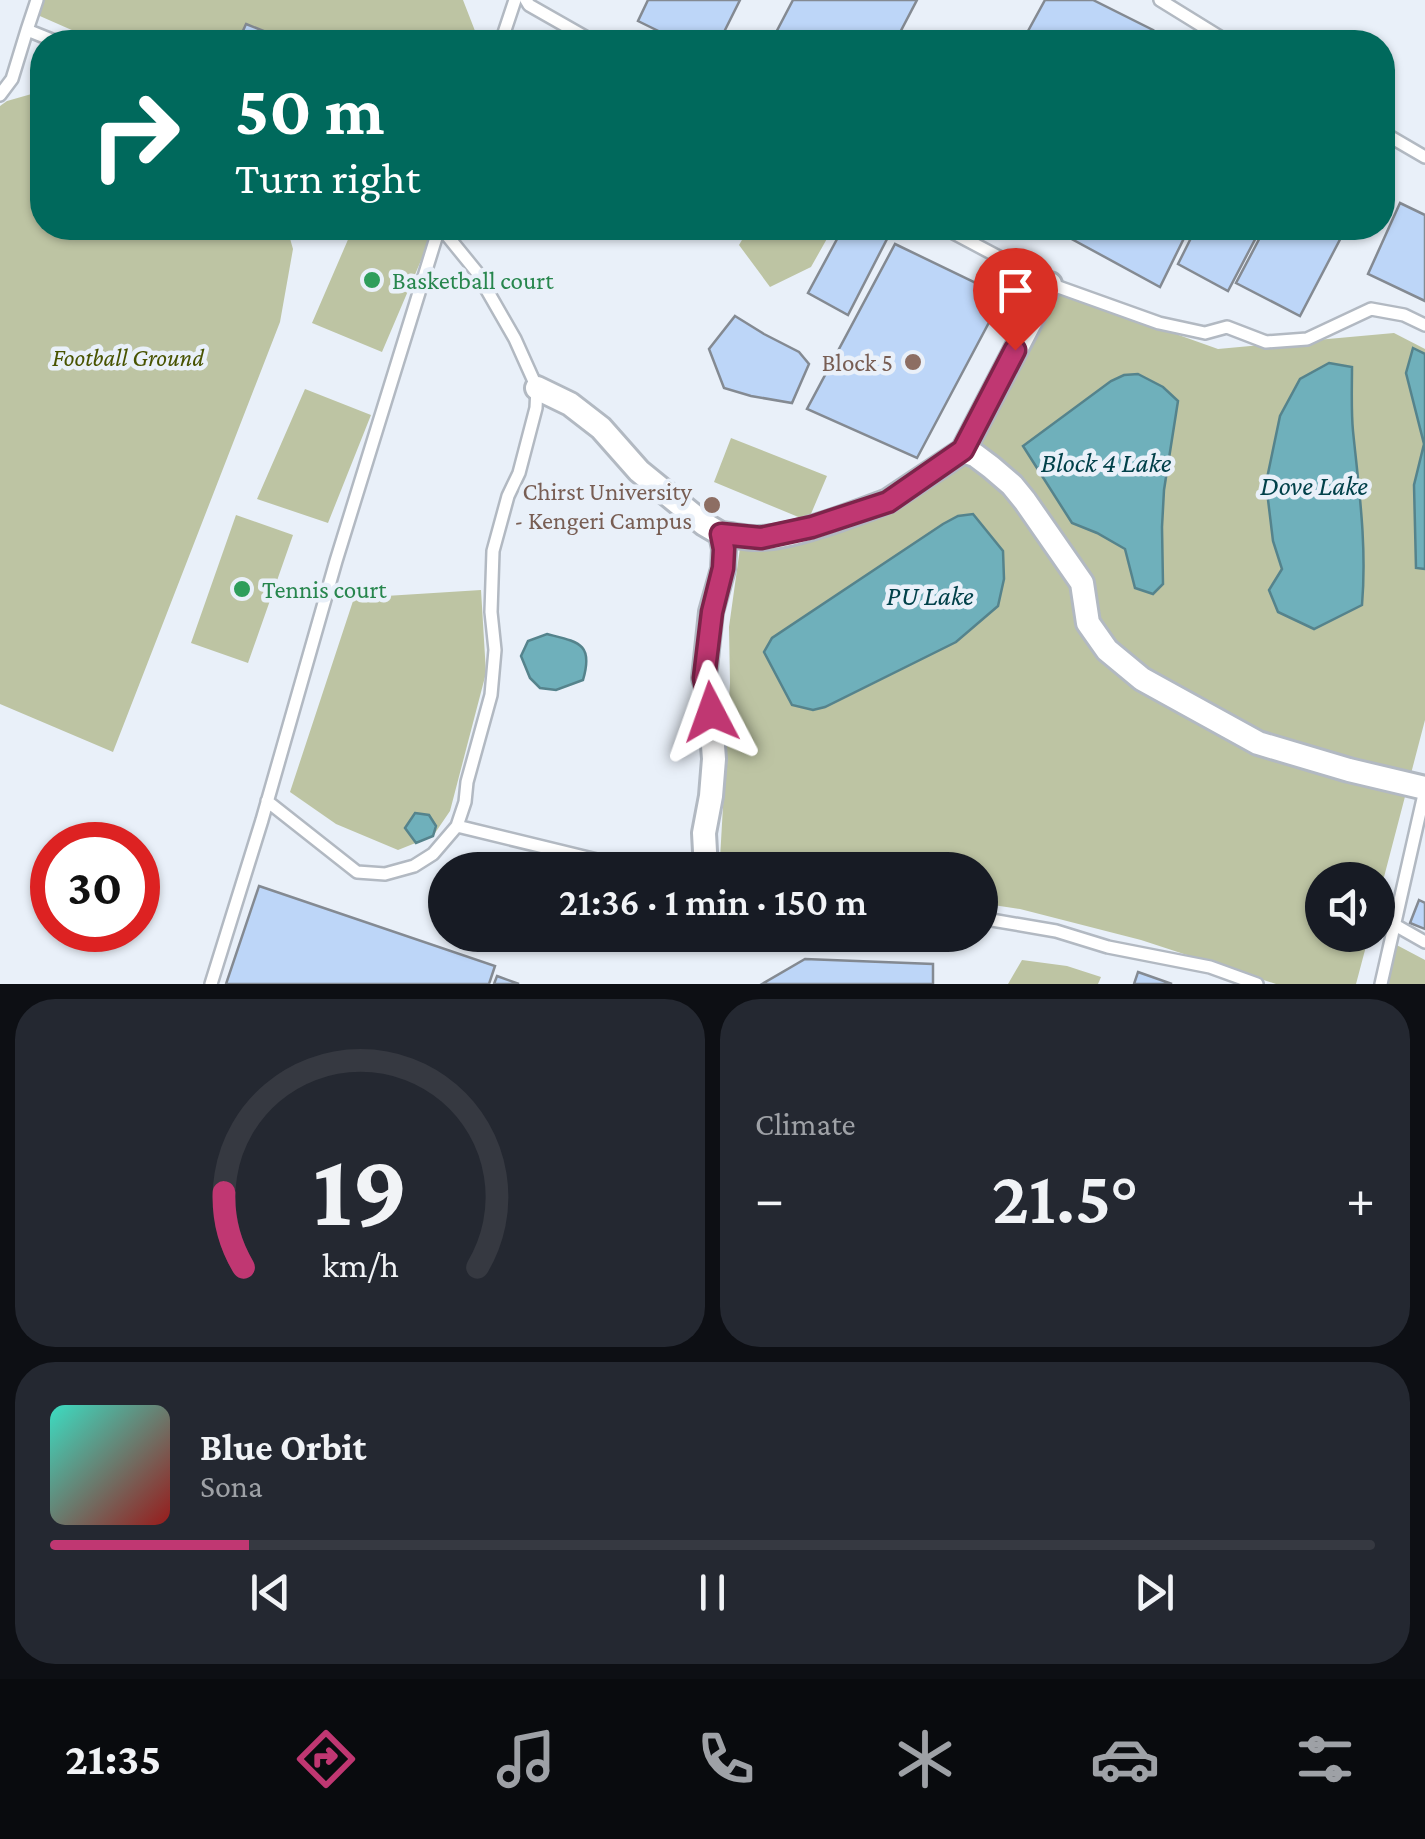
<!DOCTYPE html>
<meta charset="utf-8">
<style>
body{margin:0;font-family:"Crimson Pro",serif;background:#242831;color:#f1f3f6;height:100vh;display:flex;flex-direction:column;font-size:38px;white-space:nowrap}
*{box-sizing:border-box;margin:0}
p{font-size:32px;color:#9ea1a6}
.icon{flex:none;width:55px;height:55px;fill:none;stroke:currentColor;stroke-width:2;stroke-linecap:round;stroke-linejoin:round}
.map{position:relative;height:984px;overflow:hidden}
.side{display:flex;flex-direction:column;gap:15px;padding:15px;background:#0d0f14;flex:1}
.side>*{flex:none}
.guide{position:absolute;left:30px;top:30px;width:1365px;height:210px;border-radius:40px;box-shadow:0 2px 8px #0004;background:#00695c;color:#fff;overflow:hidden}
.tools{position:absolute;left:1305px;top:862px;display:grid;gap:20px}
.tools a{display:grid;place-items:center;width:90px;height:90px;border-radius:50%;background:#171b24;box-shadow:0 2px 8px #0004;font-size:50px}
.speed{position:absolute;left:30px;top:822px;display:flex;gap:20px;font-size:50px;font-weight:700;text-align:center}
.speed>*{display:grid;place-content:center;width:130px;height:130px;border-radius:50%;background:#171b24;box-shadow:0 2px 8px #0004;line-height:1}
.speed .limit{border:15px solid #d22;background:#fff;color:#111}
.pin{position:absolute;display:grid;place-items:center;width:85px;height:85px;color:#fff;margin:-102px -42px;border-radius:50% 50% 50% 0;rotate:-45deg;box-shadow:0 0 10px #0007}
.pin .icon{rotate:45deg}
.me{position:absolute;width:110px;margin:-55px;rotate:356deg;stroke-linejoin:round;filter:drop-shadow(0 0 8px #0008)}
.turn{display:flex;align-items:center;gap:35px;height:210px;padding:0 40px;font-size:45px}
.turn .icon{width:130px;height:130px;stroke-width:2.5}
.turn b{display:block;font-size:70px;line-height:85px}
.big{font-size:75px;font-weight:600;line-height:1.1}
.side .tile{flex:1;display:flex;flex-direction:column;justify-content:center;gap:15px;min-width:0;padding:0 35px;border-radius:40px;background:#242831}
.side .dial{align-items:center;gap:0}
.dial svg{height:260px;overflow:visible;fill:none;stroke:#363941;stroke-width:7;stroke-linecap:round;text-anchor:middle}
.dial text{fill:#f1f3f6;stroke:none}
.song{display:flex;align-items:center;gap:30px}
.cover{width:120px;height:120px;border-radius:15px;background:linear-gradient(135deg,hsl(170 70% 55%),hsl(0 70% 35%))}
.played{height:10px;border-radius:5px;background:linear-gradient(90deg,#c03772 15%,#363941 15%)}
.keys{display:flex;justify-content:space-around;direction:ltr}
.heat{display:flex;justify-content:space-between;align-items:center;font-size:55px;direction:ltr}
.side .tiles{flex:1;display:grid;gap:15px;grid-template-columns:1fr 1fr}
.tile:last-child{grid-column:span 2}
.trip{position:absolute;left:428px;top:852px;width:570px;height:100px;border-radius:50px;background:#171b24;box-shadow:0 2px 8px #0004;font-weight:600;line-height:100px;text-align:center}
.tabs{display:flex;height:160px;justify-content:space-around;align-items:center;background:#090b0e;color:#9ea1a6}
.tabs .icon{width:70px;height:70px}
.tabs .on{color:#c03772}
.tabs b{font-size:45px;color:#f1f3f6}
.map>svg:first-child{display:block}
.green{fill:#bdc4a3}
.water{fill:#6fb0bb;stroke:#55838c;stroke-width:2.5}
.building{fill:#bdd6f8;stroke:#848a92;stroke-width:2.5}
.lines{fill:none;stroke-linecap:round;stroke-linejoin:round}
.service-casing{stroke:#b2b9c2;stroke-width:16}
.minor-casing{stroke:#b2b9c2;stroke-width:28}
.service{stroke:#fff;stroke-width:11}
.minor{stroke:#fff;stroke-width:22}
.route-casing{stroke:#7d244a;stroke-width:25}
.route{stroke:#c03772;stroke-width:18}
.leisure-dot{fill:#2e9e5b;stroke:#e9f0f9;stroke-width:4}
.education-dot{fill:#8d6e63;stroke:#e9f0f9;stroke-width:4}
.labels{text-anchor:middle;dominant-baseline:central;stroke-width:9;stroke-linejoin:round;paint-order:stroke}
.leisure-label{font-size:25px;fill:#27864d;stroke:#e9f0f9;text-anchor:start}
.park-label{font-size:25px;font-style:italic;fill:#485300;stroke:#e9f0f9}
.education-label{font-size:25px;fill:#785e54;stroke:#e9f0f9;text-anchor:end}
.water-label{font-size:28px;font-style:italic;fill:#02414a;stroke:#e9f0f9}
</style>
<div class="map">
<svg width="1425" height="984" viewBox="0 0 1425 984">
<rect width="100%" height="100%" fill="#e9f0f9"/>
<path class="green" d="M37,0H463L477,36L475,42H99L33,13Z
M42,91V228H287L293,249L280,322L113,752L0,704V106L7,101Z
M353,228H411L431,237L382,352L312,323Z
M749,228H833L811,267L770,287L739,245Z
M1052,290L1218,349L1394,333L1425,349V720L1378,900V880H1322V935H1369L1356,984H1276L1141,940L1020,909L980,903V870H781L720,859L730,683L729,627L740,548L883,512L975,439Z
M305,389L371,415L328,523L257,499Z
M731,438L827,476L808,521L714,482Z
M236,515L293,535L248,663L191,643Z
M481,590L486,673L450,811L433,836L398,850L336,824L290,792L354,598Z
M1391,942L1425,960V984H1378Z
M1022,960L1067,966L1101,977L1098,984H1008Z"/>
<path class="water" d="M1413,348L1425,354V569L1416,568L1414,485L1424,444L1406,373Z
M1329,363L1352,367C1352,388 1351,410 1353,431C1359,490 1367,545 1362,605L1314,629L1278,612L1269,590L1282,569L1273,541L1266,483L1280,416L1300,379Z
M1138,374L1163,387L1178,401L1164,490L1162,527L1163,584L1153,594L1135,588L1125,549L1097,533L1072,523L1023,446L1111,381L1124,375Z
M973,514L1003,551L1004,579L998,606L956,642L825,707L813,710L792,705L764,652L772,638L943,524L958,516Z
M547,634C578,642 594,643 583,680L556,690L540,688L530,678L521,656L528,641Z
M415,813L429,815L436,826L433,836L416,843L405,828Z"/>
<path class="building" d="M648,0H740L719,42H681L638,21Z
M793,0H917L895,42H771Z
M1045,0H1093L1153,30L1146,42H1022Z
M246,24L291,42H238Z
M1400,203L1425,215V301L1368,274Z
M843,228H868L888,237L848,315L808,293Z
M1029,228H1054L1048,238Z
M1073,228H1189L1160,287L1068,237Z
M1196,228H1261L1228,291L1178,264Z
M1265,228H1346L1300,316L1236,283Z
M895,244L1003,296L917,458L807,409Z
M735,316L764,334L799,352L809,364L792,403L751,396L724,388L709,349Z
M259,886L495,966L489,984H226Z
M1419,900L1425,903V929L1410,923Z
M805,959L933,964V984H762Z
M1138,972L1172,984H1134Z
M497,976L519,984H494Z"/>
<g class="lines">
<defs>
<path id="service" d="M37,0L27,30L57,42
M526,0L529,5L594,42
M1160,0L1228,42
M501,42L515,0
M0,95L12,79L27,30
M1382,132L1425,157
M944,228L1050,284L1159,323L1205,333L1227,327L1266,342L1307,339L1371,309L1404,315L1425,325
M267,801L357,872L385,874L414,866L433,854L457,826L465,802L467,782L491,695L495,650L491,612L493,551L508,496L519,473L536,408L537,388L515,339L476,271L441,228
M457,826L601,861L679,870
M980,918L1056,931L1108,947L1210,967L1257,984
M1395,925L1425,942
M211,984L262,820L336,561L439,228
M1381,984L1425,790"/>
<path id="minor" d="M537,388L570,404L601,428L639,471L704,524L721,534L724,549L723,569L711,612L704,678L709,693L714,759L711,796L704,833L706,870
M963,451L1050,284
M721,534C734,535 748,539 760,538C793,538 856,513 888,501L963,451L975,455L991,467L1012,485L1025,501L1082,583L1088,623L1107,650L1142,679L1258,743L1349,770L1425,788"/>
</defs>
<use href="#service" class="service-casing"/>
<use href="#minor" class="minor-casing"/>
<use href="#service" class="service"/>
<use href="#minor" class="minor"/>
</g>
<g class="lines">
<defs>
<path id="route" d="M711,712L704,678L712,612L723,568L724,549L721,534L761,538L812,527L888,502L963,450L1015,350"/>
</defs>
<use href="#route" class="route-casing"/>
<use href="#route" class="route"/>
</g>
<g class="leisure-dot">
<circle cx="372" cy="280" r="10"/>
<circle cx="242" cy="589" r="10"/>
</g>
<g class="education-dot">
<circle cx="913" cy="362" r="10"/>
<circle cx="712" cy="505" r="10"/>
</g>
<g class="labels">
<g class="leisure-label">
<text x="392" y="280">Basketball court</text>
<text x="262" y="589">Tennis court</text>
</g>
<g class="park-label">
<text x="128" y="357">Football Ground</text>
</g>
<g class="education-label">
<text x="893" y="362">Block 5</text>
<text x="692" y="491">Chirst University<tspan x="692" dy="29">- Kengeri Campus</tspan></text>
</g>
<g class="water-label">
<text x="1106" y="462">Block 4 Lake</text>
<text x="1314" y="485">Dove Lake</text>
<text x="930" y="595">PU Lake</text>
</g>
</g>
</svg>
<div class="tools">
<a><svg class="icon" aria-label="sound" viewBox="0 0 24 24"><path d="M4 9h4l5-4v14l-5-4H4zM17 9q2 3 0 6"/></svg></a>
</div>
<div class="speed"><div class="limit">30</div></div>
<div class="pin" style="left:1015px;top:350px;background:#d93025"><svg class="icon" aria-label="arrive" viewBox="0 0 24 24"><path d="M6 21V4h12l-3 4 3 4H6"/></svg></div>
<svg class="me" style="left:711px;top:712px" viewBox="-20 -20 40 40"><path d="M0-17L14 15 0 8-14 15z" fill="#c03772" stroke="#fff" stroke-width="4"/></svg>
<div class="trip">21:36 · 1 min · 150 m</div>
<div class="guide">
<div class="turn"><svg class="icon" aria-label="right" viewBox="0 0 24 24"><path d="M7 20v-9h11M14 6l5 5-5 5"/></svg><div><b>50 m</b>Turn right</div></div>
</div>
</div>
<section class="side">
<div class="tiles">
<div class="tile dial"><svg viewBox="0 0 100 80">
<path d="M14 69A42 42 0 1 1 86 69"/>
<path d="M14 69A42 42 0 0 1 8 46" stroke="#c03772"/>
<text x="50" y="56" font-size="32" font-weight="700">19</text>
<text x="50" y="72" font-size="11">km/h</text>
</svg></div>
<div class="tile"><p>Climate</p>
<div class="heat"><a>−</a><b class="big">21.5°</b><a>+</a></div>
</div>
<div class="tile">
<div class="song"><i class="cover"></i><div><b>Blue Orbit</b><p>Sona</p></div></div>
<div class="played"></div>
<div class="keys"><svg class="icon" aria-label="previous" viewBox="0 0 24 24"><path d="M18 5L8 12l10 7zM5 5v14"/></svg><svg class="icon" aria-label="pause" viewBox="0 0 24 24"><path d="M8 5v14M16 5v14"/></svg><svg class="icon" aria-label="next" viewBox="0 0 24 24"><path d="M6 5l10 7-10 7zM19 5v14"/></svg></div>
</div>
</div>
</section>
<nav class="tabs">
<b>21:35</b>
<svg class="icon on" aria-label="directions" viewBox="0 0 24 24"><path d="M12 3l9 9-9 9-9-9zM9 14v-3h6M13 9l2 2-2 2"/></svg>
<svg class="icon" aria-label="music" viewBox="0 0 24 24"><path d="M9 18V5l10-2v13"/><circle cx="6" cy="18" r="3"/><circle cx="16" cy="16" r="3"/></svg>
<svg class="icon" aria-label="phone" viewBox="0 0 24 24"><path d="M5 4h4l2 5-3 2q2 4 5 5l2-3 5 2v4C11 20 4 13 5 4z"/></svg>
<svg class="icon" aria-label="climate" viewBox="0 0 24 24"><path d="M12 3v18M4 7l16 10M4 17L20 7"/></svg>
<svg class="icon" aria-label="car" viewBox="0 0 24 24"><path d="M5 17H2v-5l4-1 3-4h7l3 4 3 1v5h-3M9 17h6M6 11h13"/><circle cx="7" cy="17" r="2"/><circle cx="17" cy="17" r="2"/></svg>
<svg class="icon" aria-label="filters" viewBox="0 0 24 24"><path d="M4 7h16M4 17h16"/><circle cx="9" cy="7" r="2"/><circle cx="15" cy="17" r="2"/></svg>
</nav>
